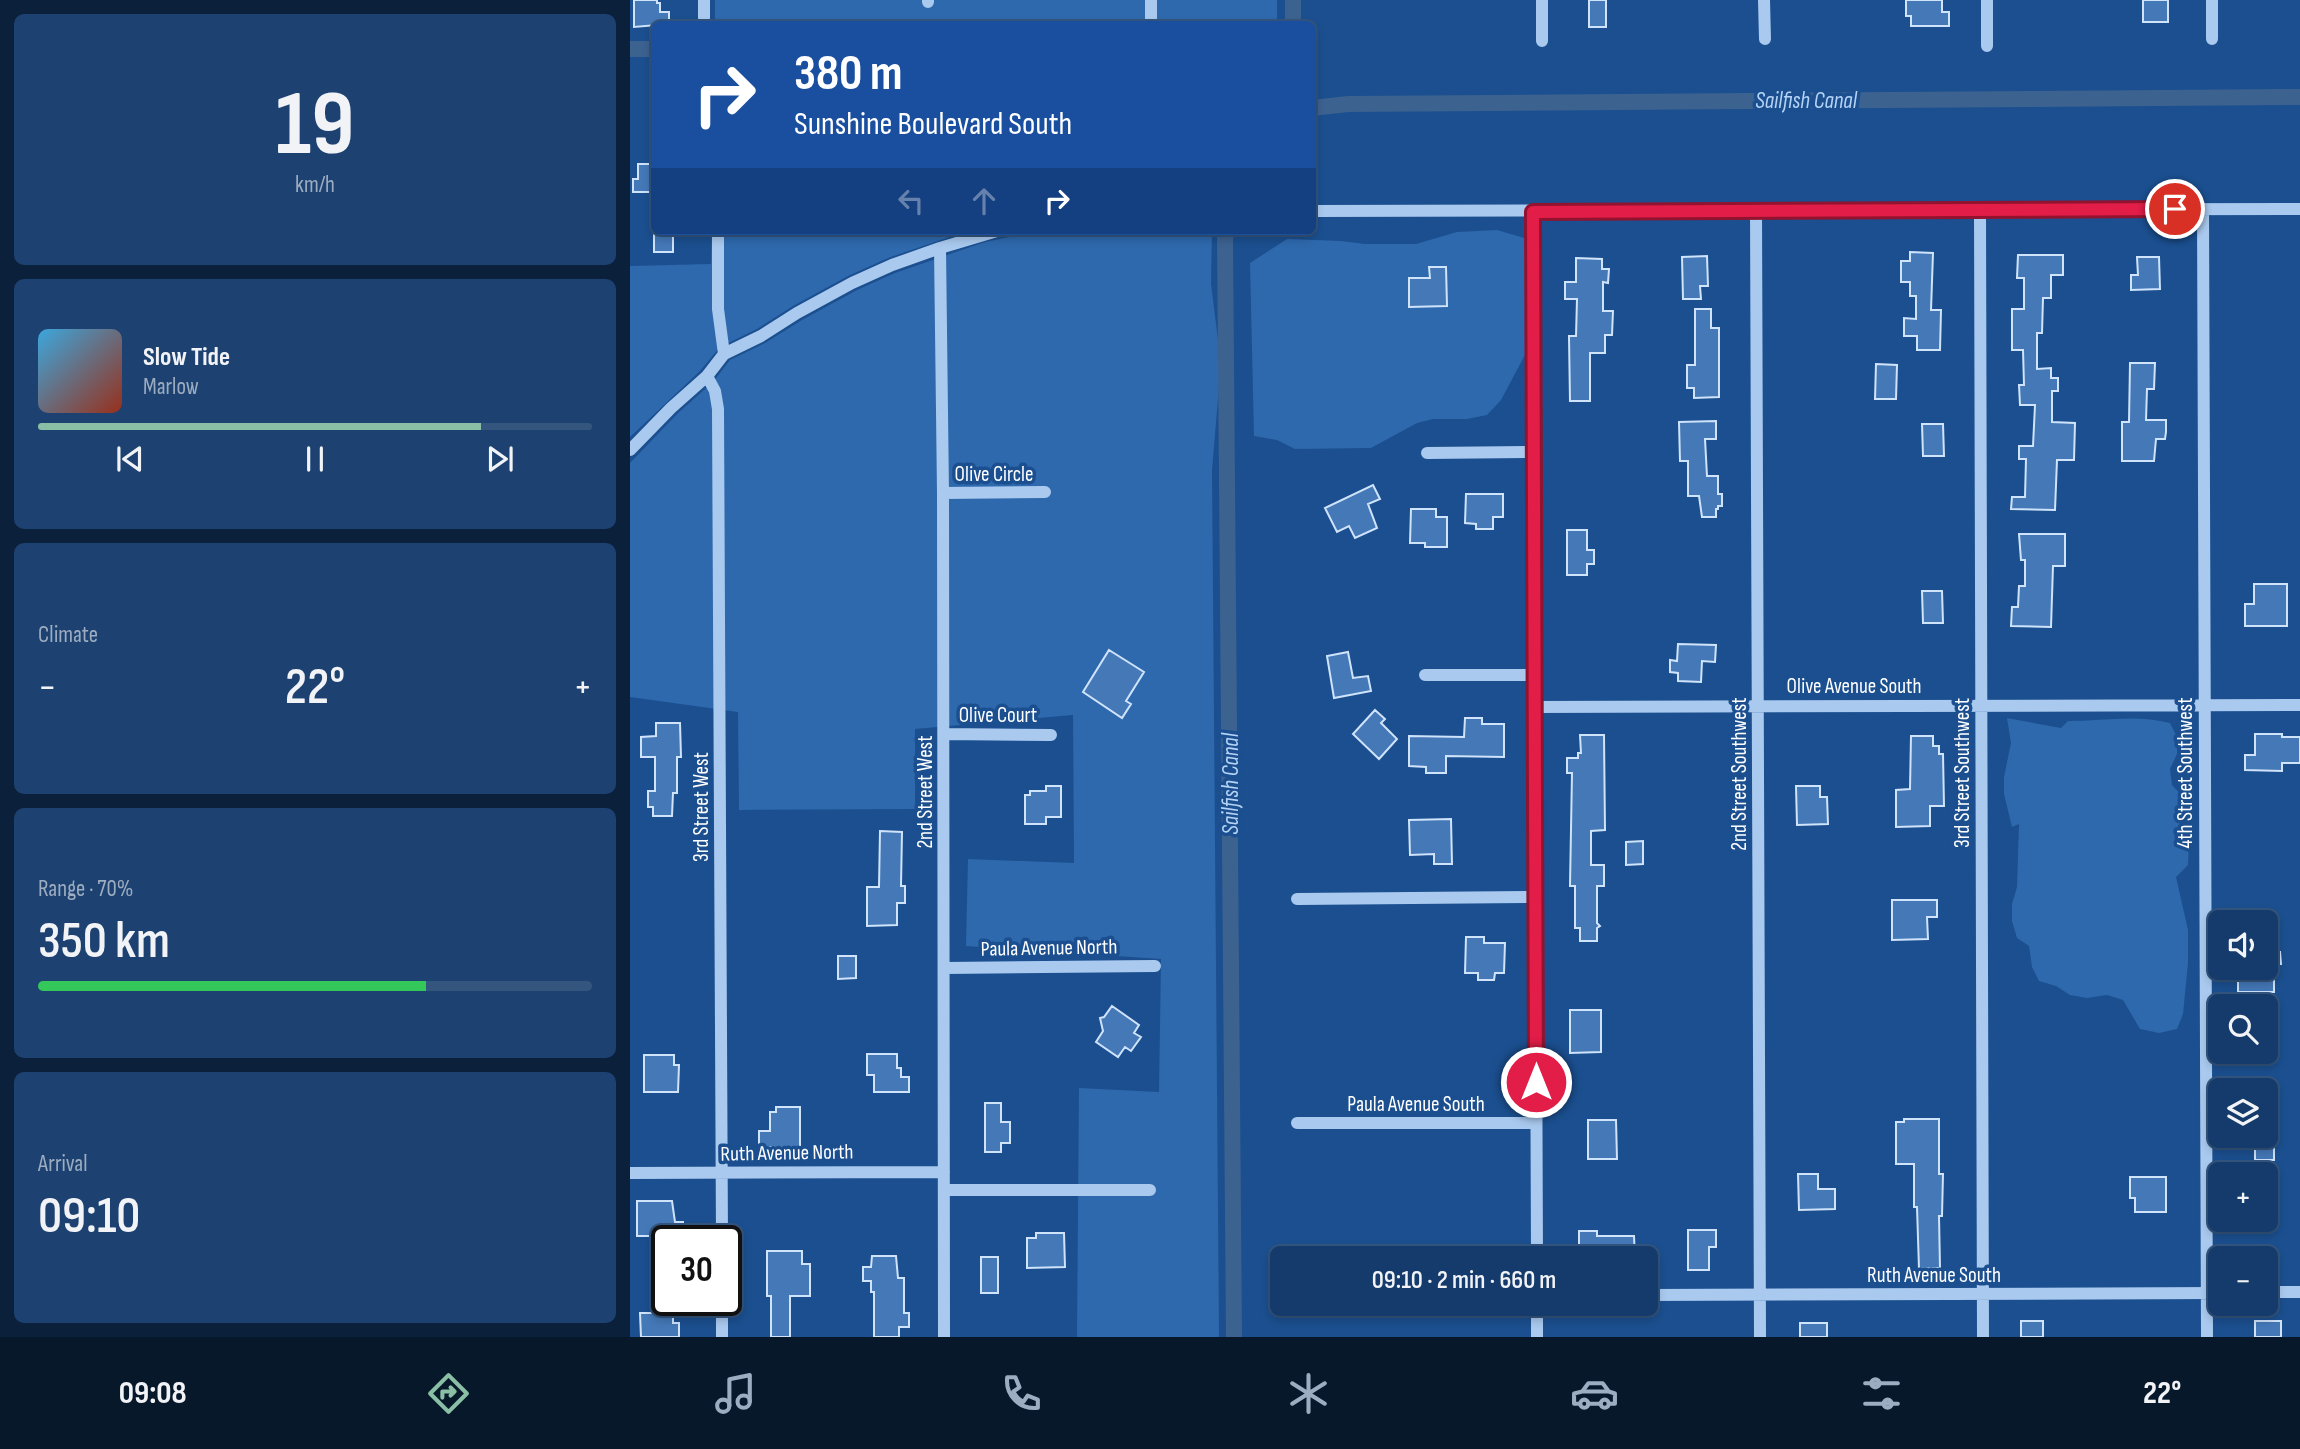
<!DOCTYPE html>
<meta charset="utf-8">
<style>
body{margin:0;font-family:"Sofia Sans Condensed",sans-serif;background:#1d4271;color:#f1f3f6;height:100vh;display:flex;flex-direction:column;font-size:26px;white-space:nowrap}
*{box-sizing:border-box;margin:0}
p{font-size:23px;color:#9dadc1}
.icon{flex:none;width:38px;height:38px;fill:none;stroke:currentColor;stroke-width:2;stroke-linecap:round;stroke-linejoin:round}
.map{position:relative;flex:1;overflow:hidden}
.sheet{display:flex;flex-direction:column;gap:14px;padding:14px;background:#0b203b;width:630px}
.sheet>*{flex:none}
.banner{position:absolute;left:21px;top:21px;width:665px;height:214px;border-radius:10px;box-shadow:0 4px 10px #0003,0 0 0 2px #33557e;background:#1a4fa0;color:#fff;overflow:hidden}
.fabs{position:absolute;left:1578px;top:910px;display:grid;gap:14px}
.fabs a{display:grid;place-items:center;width:70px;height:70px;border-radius:10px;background:#143b6b;box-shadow:0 4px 10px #0003,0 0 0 2px #33557e;font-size:35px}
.speed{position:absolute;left:21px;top:1225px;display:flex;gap:14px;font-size:35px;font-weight:700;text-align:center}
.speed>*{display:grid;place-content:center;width:91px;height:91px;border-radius:50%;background:#143b6b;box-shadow:0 4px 10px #0003,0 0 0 2px #33557e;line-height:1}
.speed .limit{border:4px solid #111;border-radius:10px;background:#fff;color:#111}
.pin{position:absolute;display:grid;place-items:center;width:60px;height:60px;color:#fff;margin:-30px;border:4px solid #fff;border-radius:50%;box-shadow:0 2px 7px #0007}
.me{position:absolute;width:77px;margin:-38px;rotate:0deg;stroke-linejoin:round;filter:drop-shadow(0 0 5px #0008)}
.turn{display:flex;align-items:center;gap:24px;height:147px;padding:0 28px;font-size:32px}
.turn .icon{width:91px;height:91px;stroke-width:2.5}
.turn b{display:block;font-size:49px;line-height:60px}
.lanes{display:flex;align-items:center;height:66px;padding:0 28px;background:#0003;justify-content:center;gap:35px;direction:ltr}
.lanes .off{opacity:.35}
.big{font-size:52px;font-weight:600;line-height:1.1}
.sheet .card{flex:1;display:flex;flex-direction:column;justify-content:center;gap:10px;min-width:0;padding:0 24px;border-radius:10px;background:#1d4271}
.sheet .dial{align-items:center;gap:0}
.dial b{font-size:91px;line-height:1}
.song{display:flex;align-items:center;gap:21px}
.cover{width:84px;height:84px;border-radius:10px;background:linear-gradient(135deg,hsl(200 70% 55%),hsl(10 70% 35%))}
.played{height:7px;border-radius:4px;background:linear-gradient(90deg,#8abfa5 80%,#33557e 80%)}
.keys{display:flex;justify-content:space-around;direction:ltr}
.heat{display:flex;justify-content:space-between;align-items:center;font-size:38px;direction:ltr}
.charge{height:10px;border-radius:5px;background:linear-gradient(90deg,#34c759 70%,#33557e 0)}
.trip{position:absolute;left:640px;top:1246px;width:388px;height:70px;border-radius:10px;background:#143b6b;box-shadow:0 4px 10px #0003,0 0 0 2px #33557e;font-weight:600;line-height:70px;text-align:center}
.tabs{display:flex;height:112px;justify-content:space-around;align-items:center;background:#08182b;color:#9dadc1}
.tabs .icon{width:49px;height:49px}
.tabs .current{color:#8abfa5}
.tabs b{font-size:32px;color:#f1f3f6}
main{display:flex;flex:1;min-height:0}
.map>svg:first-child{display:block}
.green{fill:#2e69ad}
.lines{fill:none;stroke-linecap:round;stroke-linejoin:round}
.canal{stroke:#3c6290;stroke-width:16}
.building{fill:#4478b7;stroke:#cfe3fa;stroke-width:2}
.minor{stroke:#a9c9ee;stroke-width:12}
.route-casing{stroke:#92132f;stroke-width:18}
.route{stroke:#e11d48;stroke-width:12}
.labels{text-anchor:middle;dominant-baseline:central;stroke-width:7;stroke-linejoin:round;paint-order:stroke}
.street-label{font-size:21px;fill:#fff;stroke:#1b4f8f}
.water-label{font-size:23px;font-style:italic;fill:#b5d3f5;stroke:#1b4f8f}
</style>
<main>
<section class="sheet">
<div class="card dial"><b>19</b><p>km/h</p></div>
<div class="card">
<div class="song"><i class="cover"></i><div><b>Slow Tide</b><p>Marlow</p></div></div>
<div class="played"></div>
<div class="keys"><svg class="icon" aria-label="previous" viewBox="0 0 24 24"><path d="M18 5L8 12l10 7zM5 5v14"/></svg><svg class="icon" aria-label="pause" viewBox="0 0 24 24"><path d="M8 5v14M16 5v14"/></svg><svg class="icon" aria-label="next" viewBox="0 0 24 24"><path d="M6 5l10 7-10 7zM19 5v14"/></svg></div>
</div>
<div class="card"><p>Climate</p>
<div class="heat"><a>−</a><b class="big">22°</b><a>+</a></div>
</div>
<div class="card"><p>Range · 70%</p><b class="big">350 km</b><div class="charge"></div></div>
<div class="card"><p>Arrival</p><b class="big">09:10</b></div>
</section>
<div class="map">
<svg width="1670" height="1337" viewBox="0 0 1670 1337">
<rect width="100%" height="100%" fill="#1b4f8f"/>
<path class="green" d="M85,0H647V24H85Z
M867,230L904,241V338L871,400L857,415L837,419H803L787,423L741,448L665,449L647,440L624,436L620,263L657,239L711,241L735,244H786L827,232Z
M82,231H337L258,258L218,276L163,306L127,329L90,347L70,371L0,437V266L81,264Z
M408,231H582L581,284L591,364L582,470L589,1337H447L449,1088L529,1092L531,959L336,946L338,859L444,863L443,715L285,729V809L109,810L108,712L0,697V463L48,413L83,382L100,360L135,343L172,320L227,290L265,273L355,242Z
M1377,718L1431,728L1438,721C1472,721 1507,714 1540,723L1547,737V754L1540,769L1542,785L1554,798L1560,814L1558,865L1546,877L1558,930V963L1553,1014L1547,1029L1529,1033L1510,1029L1493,1000L1477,995L1457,998L1440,995L1426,986L1409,981L1402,967L1399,946L1387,938L1382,921V904L1387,887L1389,824L1382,827L1374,794V777L1381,743Z"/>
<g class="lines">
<path class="canal" d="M663,0V24
M0,49H24
M682,108L718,104L1670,97
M597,231L595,238L604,1337"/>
</g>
<path class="building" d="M4,0H27V3H30V12H39V24L4,27Z
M959,0H976V27H959Z
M1276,0H1312V12H1319V26H1281V16H1276Z
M1513,0H1538V22H1513Z
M8,164H24V192H3V179H8Z
M24,231H43V252H24Z
M1280,252L1303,253L1301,310H1311L1310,350H1287V336H1274V318L1286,319V296H1280V282H1271V261H1280Z
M1388,255H1433V275H1421V298H1413L1412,333H1407V369L1421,368V378H1428V391H1422V422L1445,423L1444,460H1427L1425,510L1381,509L1382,497H1395L1396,459H1389V446H1403L1405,405H1390L1389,385H1394L1393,350H1382V309H1394V278H1387Z
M1077,256L1078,286H1070L1071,299H1053L1052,257Z
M1507,257H1529L1530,289L1501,290V275H1508Z
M946,258L972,259V269H979L978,283L973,282V311H983L982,335H975V353H960V401H940L939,336H946L947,299H935V282H946Z
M799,267H816L817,306L779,307V278H800Z
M1065,309H1081V328H1089V397L1064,398V388H1057V365H1065Z
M1500,363H1525L1524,389H1517L1516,420H1536V432L1535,439H1526L1524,461H1492V422H1499Z
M1246,364L1267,365L1266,399H1245Z
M1086,421V439H1075L1077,476H1088V494H1092V506H1088V509H1086V517H1072L1069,496H1058V461H1050L1049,422Z
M1292,424H1313L1314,456H1293Z
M743,485L750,499L738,504L747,528L725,538L719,526L707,532L695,508Z
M836,494H873V517H863V529H846V524L835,523Z
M781,509H806V517H817V547H795V543H780Z
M937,530H957V550H964V564H957V575H937Z
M1389,534H1435V566H1423L1421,627L1381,626L1382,607H1388L1389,586H1395V560H1391Z
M1624,584H1657V626H1615V604H1624Z
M1292,591H1312L1313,623H1293Z
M1048,644L1086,645L1085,662L1072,661L1071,682L1048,681V673L1040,672V660L1047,661Z
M479,650L514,672L496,701L501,704L492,718L453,692Z
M718,652L723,678L738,676L741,691L704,698L697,656Z
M745,710L755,719L751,723L767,739L749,759L723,734Z
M835,718H852V724H874V757L816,756V773H796V767L779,766V736L834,737Z
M26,723H50L51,757H47V793H43L42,816H23V807H18V791H25V757H11V737L26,736Z
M1625,734H1652V737H1670V763H1652V771L1615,770V755H1625Z
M950,735H974L975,830L961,831V865H974V886H967V923L970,926L967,928V941H950V928H945V886H940L942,773H937V758H948V753H951Z
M1281,736H1303V746H1309V754H1313L1314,806H1300V826L1266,827V790L1280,789Z
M416,786H431V817H416V824H395V795H400V791H416Z
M1166,786H1190V797H1197L1198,824L1167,825Z
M821,819L822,864H804V854L780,855L779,820Z
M250,831L272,832L271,886H275V903H267V925L237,926V887H249Z
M1013,841V864L996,865V842Z
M1262,900H1307V917H1297L1298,939L1262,940Z
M836,937H854V943H875L874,973H865L864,980H848V973H835Z
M1636,952H1650L1651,964H1636Z
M208,956H226V978L208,979Z
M1616,968H1644V992H1608V975H1616Z
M482,1006L509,1025L504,1033L511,1037L501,1051L495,1047L488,1057L466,1042L473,1031L470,1018L474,1017Z
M940,1010H971V1052L940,1053Z
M237,1054H267V1068H271V1077H279V1092H244V1075H237Z
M14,1055H44V1065H49L48,1092H14Z
M355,1103H371V1122H380V1143H371V1152H355Z
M146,1107H170V1147H129V1131H140V1112H146Z
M1274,1119H1309V1174H1313L1312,1216H1309L1310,1268L1289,1269L1287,1207H1284V1164H1266V1122H1274Z
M958,1120H986L987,1159H958Z
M1625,1136H1644V1160H1625Z
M1168,1174H1188V1189H1205V1209L1169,1210Z
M1500,1177H1536V1212H1505V1198H1500Z
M7,1201H42L45,1222H53V1236H7Z
M1058,1230H1086V1247H1079V1270H1058Z
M949,1231H967V1236H1004L1005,1258H946V1246H949Z
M406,1233H434L435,1267L397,1268V1238H406Z
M137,1251H172V1264H180V1296H160V1337H141V1296H137Z
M242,1256H266L268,1278H274V1313H279V1327H269V1337H244V1292H241V1281H233V1267H241Z
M351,1257H368V1293H351Z
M10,1313H43V1323H49V1337H11Z
M1391,1321H1413V1337H1391Z
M1625,1321H1651V1337H1625Z
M1170,1323H1197V1337H1170Z"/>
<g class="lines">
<path class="minor" d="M74,0V18
M298,0V2
M521,0V24
M912,0V41
M1134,0L1135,39
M1357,0V46
M1582,0V39
M1573,209L1577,1337
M1126,210L1130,1337
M1350,210L1353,1337
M682,211L1670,209
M903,212L907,1258
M88,231V309L94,354
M310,248L313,493L314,1337
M77,376L85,391L88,409L92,1241
M0,450L41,408L77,376L94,354L131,336L167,313L222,283L262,265L310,248L367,231
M797,453L903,452
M313,493L415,492
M795,675H904
M904,707L1670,705
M314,734L421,735
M667,899L905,897
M315,968L525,966
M667,1123H905
M0,1173L314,1172
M314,1190H520
M1636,1292H1670
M1017,1295L1591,1293
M92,1300V1337
M907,1304V1337"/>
</g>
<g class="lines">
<defs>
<path id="route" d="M906,1082L903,212L1545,209"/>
</defs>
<use href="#route" class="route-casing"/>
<use href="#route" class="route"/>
</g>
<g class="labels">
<g class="street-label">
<text x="364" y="474">Olive Circle</text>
<text x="1224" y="686">Olive Avenue South</text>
<text x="368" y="715">Olive Court</text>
<text transform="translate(1332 773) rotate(-90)">3rd Street Southwest</text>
<text transform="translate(1555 773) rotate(-90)">4th Street Southwest</text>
<text transform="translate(1109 774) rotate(-90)">2nd Street Southwest</text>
<text transform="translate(295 792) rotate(-90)">2nd Street West</text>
<text transform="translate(71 807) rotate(-90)">3rd Street West</text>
<text transform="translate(419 948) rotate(-1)">Paula Avenue North</text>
<text x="786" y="1104">Paula Avenue South</text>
<text transform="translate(157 1153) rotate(-1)">Ruth Avenue North</text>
<text x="1304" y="1275">Ruth Avenue South</text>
</g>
<g class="water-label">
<text x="1176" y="101">Sailfish Canal</text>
<text transform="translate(601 784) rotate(-90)">Sailfish Canal</text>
</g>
</g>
</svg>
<div class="fabs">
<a><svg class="icon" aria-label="sound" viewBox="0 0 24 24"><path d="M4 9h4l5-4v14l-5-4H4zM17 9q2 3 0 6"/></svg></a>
<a><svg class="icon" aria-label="search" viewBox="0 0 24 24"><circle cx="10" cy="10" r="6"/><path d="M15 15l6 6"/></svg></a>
<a><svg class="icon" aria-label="layers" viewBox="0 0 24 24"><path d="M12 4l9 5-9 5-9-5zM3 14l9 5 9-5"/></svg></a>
<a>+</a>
<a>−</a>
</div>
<div class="speed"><div class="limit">30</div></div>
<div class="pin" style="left:1545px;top:209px;background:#d93025"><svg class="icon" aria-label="arrive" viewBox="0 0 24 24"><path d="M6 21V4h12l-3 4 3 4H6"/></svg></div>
<svg class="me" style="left:906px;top:1082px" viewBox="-20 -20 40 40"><circle r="17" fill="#e11d48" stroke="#fff" stroke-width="3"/><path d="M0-11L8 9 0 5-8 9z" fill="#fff"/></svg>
<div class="trip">09:10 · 2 min · 660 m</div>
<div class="banner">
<div class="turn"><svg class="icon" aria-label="right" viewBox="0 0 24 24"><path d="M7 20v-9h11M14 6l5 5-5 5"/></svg><div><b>380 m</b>Sunshine Boulevard South</div></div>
<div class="lanes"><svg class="icon off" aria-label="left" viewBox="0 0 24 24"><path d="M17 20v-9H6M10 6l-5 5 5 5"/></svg><svg class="icon off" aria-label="ahead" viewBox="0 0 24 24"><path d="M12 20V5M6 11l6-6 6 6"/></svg><svg class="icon" aria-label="right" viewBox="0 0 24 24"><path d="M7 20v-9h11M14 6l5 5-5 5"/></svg></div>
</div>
</div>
</main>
<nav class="tabs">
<b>09:08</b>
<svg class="icon current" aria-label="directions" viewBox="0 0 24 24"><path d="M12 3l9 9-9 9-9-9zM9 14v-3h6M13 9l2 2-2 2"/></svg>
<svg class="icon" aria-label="music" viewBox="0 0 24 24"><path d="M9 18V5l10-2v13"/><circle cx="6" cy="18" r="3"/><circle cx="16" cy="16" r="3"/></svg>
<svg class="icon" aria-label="phone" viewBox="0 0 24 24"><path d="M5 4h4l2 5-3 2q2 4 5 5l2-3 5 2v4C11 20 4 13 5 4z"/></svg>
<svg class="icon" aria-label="climate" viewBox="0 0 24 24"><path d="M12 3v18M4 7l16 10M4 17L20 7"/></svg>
<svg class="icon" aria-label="car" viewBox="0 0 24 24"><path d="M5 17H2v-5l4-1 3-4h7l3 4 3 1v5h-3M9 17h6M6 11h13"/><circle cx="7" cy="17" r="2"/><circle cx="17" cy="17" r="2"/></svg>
<svg class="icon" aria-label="filters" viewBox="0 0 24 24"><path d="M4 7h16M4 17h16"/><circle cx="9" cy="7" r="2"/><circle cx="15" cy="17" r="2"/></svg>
<b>22°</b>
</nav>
